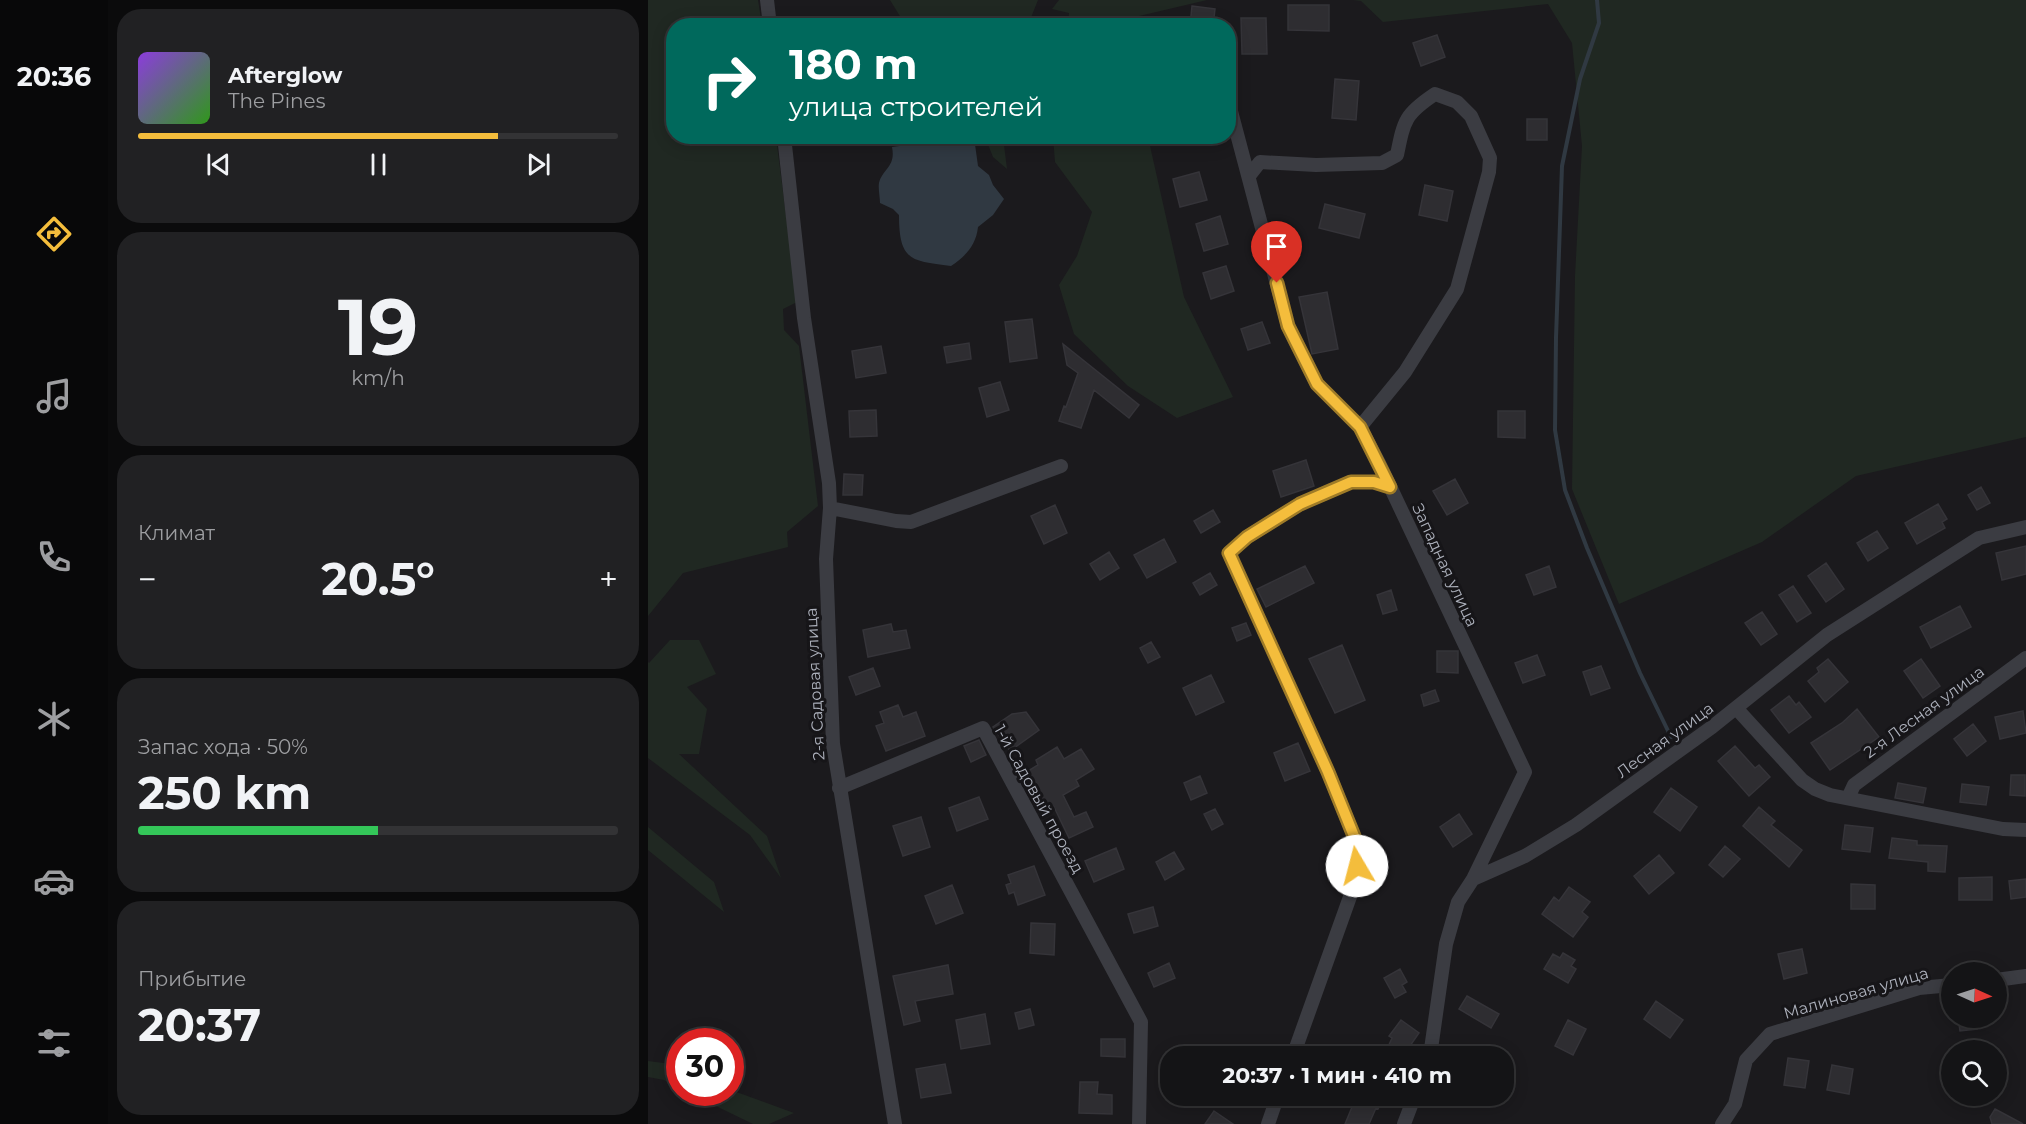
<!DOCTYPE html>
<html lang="ru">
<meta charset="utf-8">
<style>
body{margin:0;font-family:Montserrat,sans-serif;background:#212123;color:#f1f3f6;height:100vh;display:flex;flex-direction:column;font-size:22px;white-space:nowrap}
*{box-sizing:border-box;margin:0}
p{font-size:20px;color:#9d9ea1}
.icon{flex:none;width:33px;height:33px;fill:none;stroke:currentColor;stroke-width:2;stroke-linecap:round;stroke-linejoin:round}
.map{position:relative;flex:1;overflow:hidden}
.sheet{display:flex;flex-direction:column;gap:9px;padding:9px;background:#0b0b0c;width:540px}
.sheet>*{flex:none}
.top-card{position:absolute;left:18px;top:18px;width:570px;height:126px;border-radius:24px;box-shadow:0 3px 15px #0003,0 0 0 2px #333335;background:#00695c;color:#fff;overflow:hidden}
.needle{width:39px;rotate:93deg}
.fabs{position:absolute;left:1293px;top:962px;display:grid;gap:12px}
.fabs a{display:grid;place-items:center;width:66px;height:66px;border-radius:50%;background:#141416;box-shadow:0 3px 15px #0003,0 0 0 2px #333335;font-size:30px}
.speed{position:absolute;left:18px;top:1028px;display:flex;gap:12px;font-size:30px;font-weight:700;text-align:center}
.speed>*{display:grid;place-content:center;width:78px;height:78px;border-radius:50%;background:#141416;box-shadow:0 3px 15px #0003,0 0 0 2px #333335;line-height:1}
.speed .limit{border:9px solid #d22;background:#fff;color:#111}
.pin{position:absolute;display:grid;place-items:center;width:51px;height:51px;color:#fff;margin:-62px -26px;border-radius:50% 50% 50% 0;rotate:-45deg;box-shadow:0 0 6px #0007}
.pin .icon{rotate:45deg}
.me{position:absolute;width:66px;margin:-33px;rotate:352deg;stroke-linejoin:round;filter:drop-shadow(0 0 4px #0008)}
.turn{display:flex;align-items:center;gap:21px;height:126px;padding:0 24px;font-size:27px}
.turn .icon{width:78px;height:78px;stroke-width:2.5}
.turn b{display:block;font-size:42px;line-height:51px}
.big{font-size:45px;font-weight:700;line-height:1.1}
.sheet .tile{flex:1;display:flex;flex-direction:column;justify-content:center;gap:9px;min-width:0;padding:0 21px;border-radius:24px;background:#212123}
.sheet .dial{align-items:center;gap:0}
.dial b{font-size:78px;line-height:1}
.song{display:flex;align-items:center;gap:18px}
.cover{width:72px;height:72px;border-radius:9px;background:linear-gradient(135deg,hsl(270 70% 55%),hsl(110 70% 35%))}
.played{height:6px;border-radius:3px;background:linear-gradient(90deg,#f4bd3c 75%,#333335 75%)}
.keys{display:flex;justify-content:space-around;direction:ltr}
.heat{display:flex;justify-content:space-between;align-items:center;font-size:33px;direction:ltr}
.charge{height:9px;border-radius:4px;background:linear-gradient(90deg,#34c759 50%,#333335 0)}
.trip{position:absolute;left:512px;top:1046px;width:354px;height:60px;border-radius:24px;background:#141416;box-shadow:0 3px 15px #0003,0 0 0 2px #333335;font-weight:700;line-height:60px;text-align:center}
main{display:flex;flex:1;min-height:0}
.dock{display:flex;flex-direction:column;width:108px;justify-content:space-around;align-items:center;background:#080809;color:#9d9ea1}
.dock .icon{width:42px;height:42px}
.dock .active{color:#f4bd3c}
.dock b{font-size:27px;color:#f1f3f6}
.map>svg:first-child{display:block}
.green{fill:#202822}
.water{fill:#303942}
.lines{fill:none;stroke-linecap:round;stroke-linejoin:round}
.stream{stroke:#303942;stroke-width:4}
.building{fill:#2e2d31;stroke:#353439;stroke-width:1.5}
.minor{stroke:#3b3c42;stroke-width:14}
.route-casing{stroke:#9f7b27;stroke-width:15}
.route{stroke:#f4bd3c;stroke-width:10}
.labels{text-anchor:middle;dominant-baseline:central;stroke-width:6;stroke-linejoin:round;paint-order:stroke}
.street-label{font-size:16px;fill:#adb1bc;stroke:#161518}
</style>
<main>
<nav class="dock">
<b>20:36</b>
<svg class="icon active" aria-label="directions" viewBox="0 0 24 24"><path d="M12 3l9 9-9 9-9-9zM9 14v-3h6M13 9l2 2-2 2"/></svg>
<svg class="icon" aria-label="music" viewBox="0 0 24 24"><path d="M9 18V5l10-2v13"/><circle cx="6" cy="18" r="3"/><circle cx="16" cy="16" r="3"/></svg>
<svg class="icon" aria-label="phone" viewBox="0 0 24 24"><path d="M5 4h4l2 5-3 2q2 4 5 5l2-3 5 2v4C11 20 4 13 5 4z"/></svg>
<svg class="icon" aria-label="climate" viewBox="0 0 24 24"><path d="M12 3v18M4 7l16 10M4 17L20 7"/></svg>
<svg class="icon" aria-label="car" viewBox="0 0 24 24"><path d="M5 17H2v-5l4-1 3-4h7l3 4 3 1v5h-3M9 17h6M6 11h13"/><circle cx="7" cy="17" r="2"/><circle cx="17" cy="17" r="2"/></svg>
<svg class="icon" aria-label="filters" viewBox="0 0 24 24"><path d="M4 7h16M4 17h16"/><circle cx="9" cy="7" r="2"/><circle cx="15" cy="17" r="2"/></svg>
</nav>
<section class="sheet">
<div class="tile">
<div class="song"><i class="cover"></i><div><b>Afterglow</b><p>The Pines</p></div></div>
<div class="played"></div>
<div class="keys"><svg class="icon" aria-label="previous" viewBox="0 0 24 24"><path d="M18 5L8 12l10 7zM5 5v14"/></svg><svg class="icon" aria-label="pause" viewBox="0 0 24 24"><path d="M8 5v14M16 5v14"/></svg><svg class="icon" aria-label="next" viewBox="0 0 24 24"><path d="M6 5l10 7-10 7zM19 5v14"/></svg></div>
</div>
<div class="tile dial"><b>19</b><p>km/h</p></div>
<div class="tile"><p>Климат</p>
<div class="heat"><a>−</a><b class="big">20.5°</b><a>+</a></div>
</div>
<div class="tile"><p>Запас хода · 50%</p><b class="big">250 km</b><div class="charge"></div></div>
<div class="tile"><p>Прибытие</p><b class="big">20:37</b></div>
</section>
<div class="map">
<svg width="1378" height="1124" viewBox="0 0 1378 1124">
<rect width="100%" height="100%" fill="#1b1a1d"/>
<path class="green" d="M0,0H110L114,25L26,26V136L128,137L149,302L135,309L136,330L151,346L170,506L139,532L140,547L35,573L0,616Z
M242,0H390L380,25L258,26Z
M411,0H559L487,17L486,26L420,25L421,13L404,9Z
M705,0H1378V437L1208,476L1114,542L971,604L924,489L927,276L934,146L924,43L900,4L735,22L713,1Z
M337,137H355L359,169L345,157Z
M405,137H500L536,297L585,397L529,418L480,386L426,334L411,285L429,256L444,212L407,162Z
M22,640H51L68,674L39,687L59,709L51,754H31L119,836L133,878L102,835L0,758V662L1,663Z
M0,827L66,882L76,912L0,850Z
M0,1061L31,1065V1088L16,1080L0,1077Z
M83,1090L146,1113L121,1124H105L39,1092H82Z"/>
<path class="water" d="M278,137H326L330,166L341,175L345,185L356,199L345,215L330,227C328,245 318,256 303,266C263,261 251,261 251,215L245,209L232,203C232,197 230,188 231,183C235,168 248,167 244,147L266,144Z"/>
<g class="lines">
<path class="stream" d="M949,0L951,23L932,79L914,166L908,338L907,430L917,490L939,548L992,673L1023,737"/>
</g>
<path class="building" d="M640,5H681V31L640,30Z
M544,6L567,9L565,26H542Z
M593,18H618L619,54H594Z
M789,35L797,57L773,66L765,43Z
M687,79L711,81L708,120L684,118Z
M879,119H899V140H879Z
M551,172L559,200L532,207L525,179Z
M777,185L805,191L799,221L771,215Z
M677,204L717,214L711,238L671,228Z
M572,216L580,244L556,251L548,224Z
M578,266L586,291L563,299L555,273Z
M679,292L690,349L664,354L651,297Z
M384,319L389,358L362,362L357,322Z
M614,322L622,343L600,350L593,329Z
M321,343L323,359L299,363L296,347Z
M415,344L491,405L481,418L446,390L433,428L411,421L416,406L418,407L430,373L419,365Z
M233,346L238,373L208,378L204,351Z
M352,382L361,410L339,417L331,388Z
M228,410L229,436L202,437L201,411Z
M850,411H877V438L850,437Z
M658,460L666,486L633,497L625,471Z
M196,474L215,475L214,495H195Z
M807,479L820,503L799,515L785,491Z
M1333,487L1342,503L1329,510L1320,495Z
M1290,504L1299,519L1294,522L1297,528L1269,544L1257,523Z
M407,505L419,533L396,544L383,516Z
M565,510L572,522L553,533L546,521Z
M1229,531L1240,548L1220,561L1209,543Z
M516,539L528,562L499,578L486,555Z
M1378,546V574L1354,580L1348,553Z
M461,552L471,568L452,580L442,564Z
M1178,563L1196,589L1178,602L1160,576Z
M657,566L666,583L618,607L609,589Z
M901,566L908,587L886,595L878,575Z
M562,573L569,585L552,595L545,583Z
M1145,586L1163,613L1149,622L1131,595Z
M743,590L749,610L735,614L729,595Z
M1312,606L1323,627L1283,648L1272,627Z
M1114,612L1129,634L1113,645L1097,623Z
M598,623L603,635L589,641L584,628Z
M243,624L245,632L258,630L262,648L220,657L215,630Z
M503,642L512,657L500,663L492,648Z
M694,645L717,700L687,713L661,659Z
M789,651H810V673L789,672Z
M889,655L897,675L875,683L867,663Z
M1180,659L1200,682L1177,702L1160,681L1171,672L1169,668Z
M1273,659L1292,686L1275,698L1256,671Z
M953,666L962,688L943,695L935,672Z
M225,668L232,686L208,695L201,677Z
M563,675L576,702L548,715L535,688Z
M787,690L791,701L776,706L773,695Z
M1141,696L1148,705L1151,702L1163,717L1141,733L1123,710Z
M250,705L255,717L268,712L277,736L238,751L228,726L236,723L232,712Z
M1209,709L1231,737L1182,770L1163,743L1194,723Z
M1375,711L1378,733L1352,739L1347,717Z
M378,712L391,730L362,751L345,727L364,714Z
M1325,724L1338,741L1319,756L1306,739Z
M331,740L338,755L323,762L316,746Z
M650,743L662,771L637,781L626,753Z
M1087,746L1107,768L1111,765L1122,777L1101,796L1070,761Z
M409,747L416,759L433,749L446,769L428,780L431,786L415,795L426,817L438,812L445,827L421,838L406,807L397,812L381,786L387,782L380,771L390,765L388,760Z
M1363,775H1377V796L1362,795Z
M552,776L559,793L543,800L536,783Z
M1250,783L1278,788L1275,803L1247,798Z
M1314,784L1341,787L1338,805L1312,802Z
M1023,788L1049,807L1032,831L1006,812Z
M331,797L340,819L309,831L301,808Z
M1111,807L1127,821L1123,825L1154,850L1141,867L1095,826Z
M567,809L575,824L564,830L556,814Z
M811,814L824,834L805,847L792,827Z
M273,817L282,847L255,856L245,826Z
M1197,825L1225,828L1222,852L1194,849Z
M1244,838L1269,841V845L1299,846L1297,872L1280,871V862L1241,858Z
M1077,846L1092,859L1075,877L1061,865Z
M468,848L476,869L446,882L437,861Z
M526,852L536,869L517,880L508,862Z
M1011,855L1026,873L1001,894L986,876Z
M386,866L397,895L370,905L366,892L361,894L358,885L363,883L360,875Z
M1344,877V900H1311V878Z
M1378,879V897L1363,899L1361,881Z
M1203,884L1227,885V909H1203Z
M304,885L315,913L288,924L277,896Z
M921,887L942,902L934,912L940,917L925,937L894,914L906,897L911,901Z
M505,907L510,926L486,933L480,914Z
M383,923L407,924L406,955L382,953Z
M1154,949L1159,973L1136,979L1130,954Z
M915,953L927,960L923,966L928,969L920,983L896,969L905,954L912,958Z
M521,963L527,978L506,987L500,973Z
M300,965L305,994L267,1001L272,1021L256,1025L245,976Z
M752,969L759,982L754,985L758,992L747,998L736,978Z
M819,996L851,1014L843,1028L811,1009Z
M1008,1001L1035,1020L1022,1038L996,1019Z
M382,1009L386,1025L371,1029L367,1013Z
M337,1014L342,1044L313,1049L308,1020Z
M1310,1017H1327L1329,1029L1312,1031Z
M753,1020L771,1033L755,1056H736L744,1038L741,1036Z
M920,1020L938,1029L925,1055L907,1046Z
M453,1039H477V1057L453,1056Z
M1140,1058L1161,1061L1157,1088L1136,1085Z
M297,1064L303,1093L273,1098L268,1069Z
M1184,1065L1205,1069L1201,1094L1179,1090Z
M432,1082H450L449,1094L464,1095V1114L431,1113Z
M709,1095H737L730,1109L728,1108L721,1124H697Z
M1347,1109L1375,1124H1344L1342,1117Z
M566,1111L585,1124H557Z"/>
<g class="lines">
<path class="minor" d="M119,0L122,26
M580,100L640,326L669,384L712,427L731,463L877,772L825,879
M136,136L156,318L181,483L182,508L178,559L185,744L247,1124
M601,176L612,162L668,165L734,163L749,155C756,120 757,114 787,94L809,102L823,116L842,158L841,172L809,289L757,372L712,427
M182,508L248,521L263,522L413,466
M1088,708L1154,780L1167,789L1182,795L1355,829L1378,830
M191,788L335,728L493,1022L491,1124
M1200,798L1206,785L1378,658
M1348,980L1378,976
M645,1056L703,894L709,866L708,841L680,772L581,553L599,537L652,504L703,482H726L742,487
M782,1056L798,944L810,902L825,879L877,856L928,825L1064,727L1179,635L1331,538L1378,527
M620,1124L630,1095
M756,1124L767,1095
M1074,1124L1087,1104L1098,1060L1122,1034L1271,988L1304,985"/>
</g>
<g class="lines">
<defs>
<path id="route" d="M629,283L640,326L669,384L712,427L742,487L726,482H703L652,504L599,537L581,553L680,772L708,841L709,866"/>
</defs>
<use href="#route" class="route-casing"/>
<use href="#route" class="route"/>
</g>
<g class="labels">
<g class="street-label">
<text transform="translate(797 565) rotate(65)">Западная улица</text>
<text transform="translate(167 684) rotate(-93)">2-я Садовая улица</text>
<text transform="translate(1276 712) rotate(-36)">2-я Лесная улица</text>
<text transform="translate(1017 740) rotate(-36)">Лесная улица</text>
<text transform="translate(391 799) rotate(61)">1-й Садовый проезд</text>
<text transform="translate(1208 993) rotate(-16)">Малиновая улица</text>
</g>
</g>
</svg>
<div class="fabs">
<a><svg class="needle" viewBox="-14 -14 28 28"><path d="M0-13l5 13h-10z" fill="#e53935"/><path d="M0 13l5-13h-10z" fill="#9d9ea1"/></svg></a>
<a><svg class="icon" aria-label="search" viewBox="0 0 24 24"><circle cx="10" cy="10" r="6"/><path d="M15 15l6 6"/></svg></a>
</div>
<div class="speed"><div class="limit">30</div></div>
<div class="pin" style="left:629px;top:283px;background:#d93025"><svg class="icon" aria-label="arrive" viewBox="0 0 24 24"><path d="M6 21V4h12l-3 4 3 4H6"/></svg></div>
<svg class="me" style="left:709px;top:866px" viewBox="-20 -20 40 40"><circle r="19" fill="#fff"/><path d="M0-13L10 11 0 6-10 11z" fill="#f4bd3c"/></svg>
<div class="trip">20:37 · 1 мин · 410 m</div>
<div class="top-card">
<div class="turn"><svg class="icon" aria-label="right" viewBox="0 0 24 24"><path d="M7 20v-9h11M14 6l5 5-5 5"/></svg><div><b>180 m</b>улица строителей</div></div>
</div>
</div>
</main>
